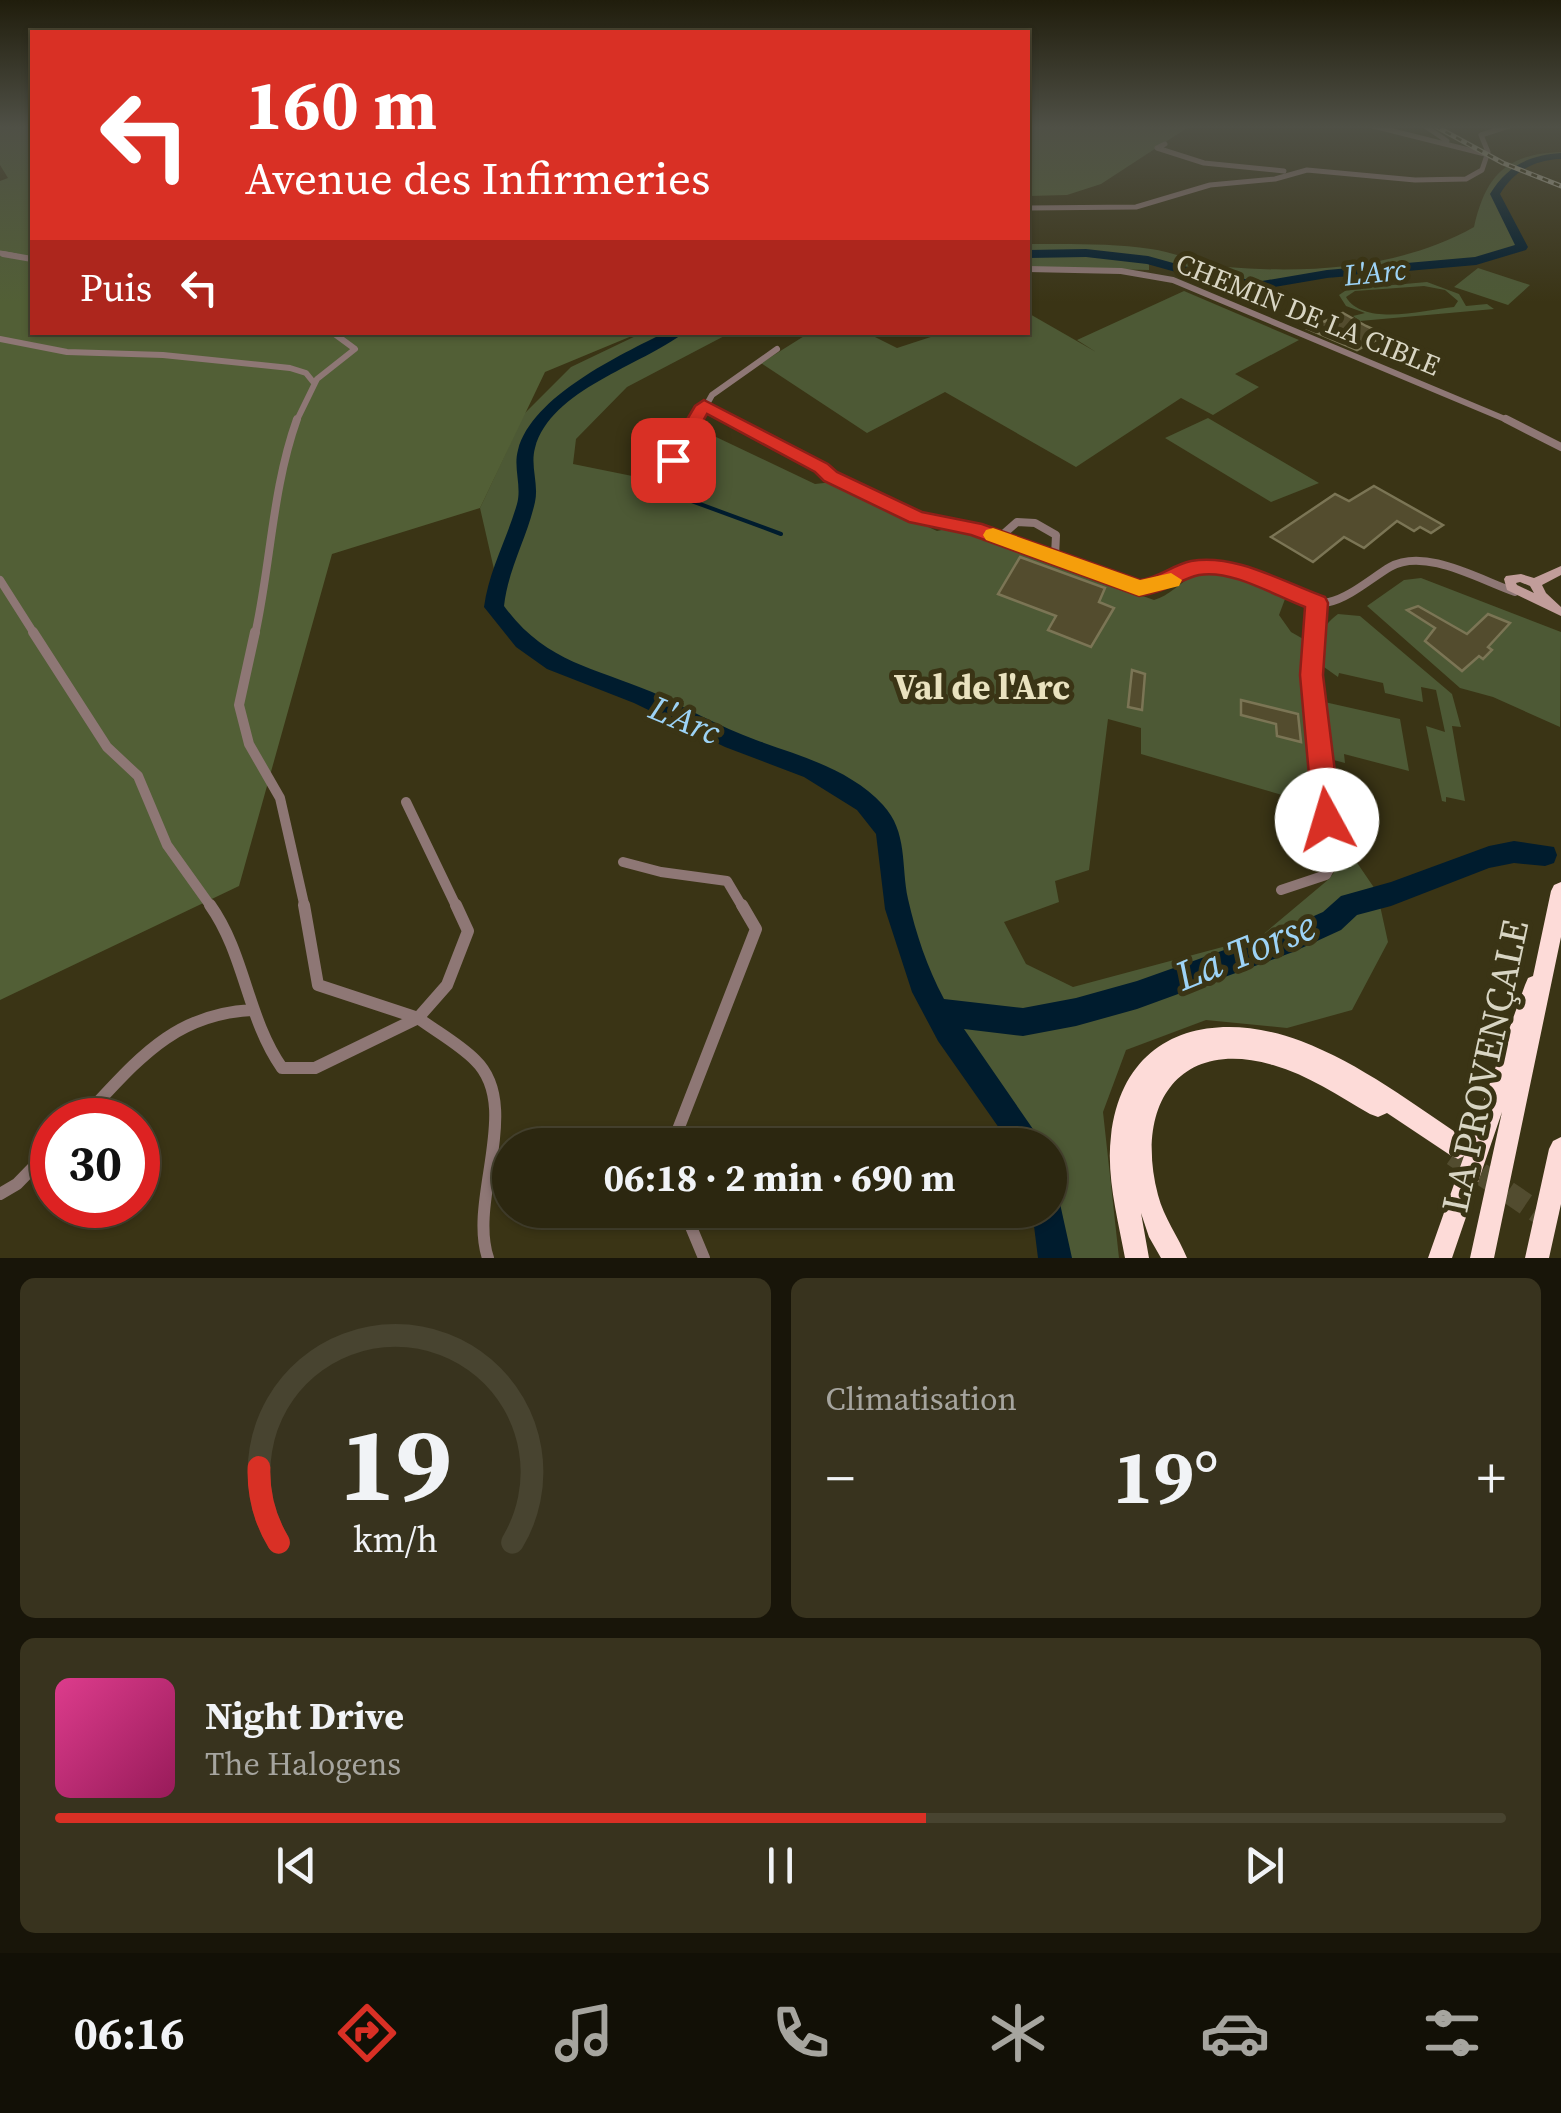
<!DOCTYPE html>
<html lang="fr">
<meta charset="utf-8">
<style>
body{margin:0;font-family:"Source Serif 4",serif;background:#38331e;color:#f1f3f6;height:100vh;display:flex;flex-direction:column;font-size:38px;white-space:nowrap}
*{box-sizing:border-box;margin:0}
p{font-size:32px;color:#a6a59f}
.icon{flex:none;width:55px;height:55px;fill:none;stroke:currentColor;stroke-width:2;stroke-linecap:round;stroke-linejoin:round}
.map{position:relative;height:1258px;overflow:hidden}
.sheet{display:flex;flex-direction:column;gap:20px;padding:20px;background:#181509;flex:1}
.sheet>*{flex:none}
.banner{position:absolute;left:30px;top:30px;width:1000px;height:305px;border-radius:0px;box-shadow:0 2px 8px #0004,0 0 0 2px #484430;background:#d93025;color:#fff;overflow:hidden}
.speed{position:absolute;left:30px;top:1098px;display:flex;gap:20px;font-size:50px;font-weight:700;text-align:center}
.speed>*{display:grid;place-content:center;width:130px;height:130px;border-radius:50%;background:#2c2710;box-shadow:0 2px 8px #0004,0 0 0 2px #484430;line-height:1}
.speed .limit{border:15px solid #d22;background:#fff;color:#111}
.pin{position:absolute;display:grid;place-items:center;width:85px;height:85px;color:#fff;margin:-42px;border-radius:20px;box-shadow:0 5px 15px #0006}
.me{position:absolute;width:110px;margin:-55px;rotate:354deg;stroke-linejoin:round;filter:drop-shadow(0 0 8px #0008)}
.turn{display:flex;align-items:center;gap:35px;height:210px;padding:0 50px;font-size:45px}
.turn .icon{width:130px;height:130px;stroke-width:2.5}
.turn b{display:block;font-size:70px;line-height:85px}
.then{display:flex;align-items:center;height:95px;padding:0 50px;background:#0003;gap:20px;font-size:38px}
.big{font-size:75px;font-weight:700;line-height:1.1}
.sheet .tile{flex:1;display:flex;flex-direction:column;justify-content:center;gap:15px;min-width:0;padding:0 35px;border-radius:15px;background:#38331e}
.sheet .dial{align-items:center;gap:0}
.dial svg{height:260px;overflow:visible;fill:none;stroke:#484430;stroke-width:7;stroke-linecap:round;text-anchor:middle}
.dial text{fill:#f1f3f6;stroke:none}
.song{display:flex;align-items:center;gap:30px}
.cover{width:120px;height:120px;border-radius:15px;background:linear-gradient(135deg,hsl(330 70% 55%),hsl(330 70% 35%))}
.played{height:10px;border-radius:5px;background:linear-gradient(90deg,#d93025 60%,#484430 60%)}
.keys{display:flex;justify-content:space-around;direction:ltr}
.heat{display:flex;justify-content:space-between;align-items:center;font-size:55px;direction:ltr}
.sheet .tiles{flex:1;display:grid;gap:20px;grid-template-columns:1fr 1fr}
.tile:last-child{grid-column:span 2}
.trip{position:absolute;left:492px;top:1128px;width:575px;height:100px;border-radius:50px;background:#2c2710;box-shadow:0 2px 8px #0004,0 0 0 2px #484430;font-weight:700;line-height:100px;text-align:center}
.menu{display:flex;height:160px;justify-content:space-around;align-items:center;background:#121006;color:#a6a59f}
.menu .icon{width:70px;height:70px}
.menu .current{color:#d93025}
.menu b{font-size:45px;color:#f1f3f6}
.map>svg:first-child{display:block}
.green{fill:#4d5935;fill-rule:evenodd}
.forest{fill:#525f36}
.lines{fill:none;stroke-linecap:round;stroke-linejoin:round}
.stream{stroke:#001c2e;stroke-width:4}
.river{fill:#001c2e;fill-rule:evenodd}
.building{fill:#534c2e;stroke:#7b7555;stroke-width:2.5}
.motorway-tunnel{stroke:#524c2f;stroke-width:22;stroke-dasharray:22 11;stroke-linecap:butt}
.minor-far4{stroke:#8e7775;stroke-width:5}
.minor-far3{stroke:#8e7775;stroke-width:6}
.minor-far2{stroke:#8e7775;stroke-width:8}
.minor-far1{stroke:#8e7775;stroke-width:10}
.minor{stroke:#8e7775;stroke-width:12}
.secondary{fill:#c19d9a;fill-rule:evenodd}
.motorway{fill:#fddbd8;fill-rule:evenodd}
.rail-casing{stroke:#bab6a2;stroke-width:5}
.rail{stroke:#3a3415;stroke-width:2.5;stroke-dasharray:6;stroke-linecap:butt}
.route{fill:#d93025;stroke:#8d1f18;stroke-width:2.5}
.slow{fill:#f59e0b}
.labels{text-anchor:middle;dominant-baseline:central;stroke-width:10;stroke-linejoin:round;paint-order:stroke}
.far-street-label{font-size:28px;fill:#d8d5c3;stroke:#3a3415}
.far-water-label{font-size:30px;font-style:italic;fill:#9dd3f6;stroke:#3a3415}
.neighbourhood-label{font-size:35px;font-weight:bold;fill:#e9e2bf;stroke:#3a3415}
.water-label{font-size:35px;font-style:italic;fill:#9dd3f6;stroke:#3a3415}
.near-street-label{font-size:38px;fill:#d8d5c3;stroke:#3a3415}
.near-water-label{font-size:42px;font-style:italic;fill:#9dd3f6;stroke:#3a3415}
</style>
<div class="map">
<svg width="1561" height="1258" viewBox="0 0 1561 1258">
<rect width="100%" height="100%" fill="#3a3415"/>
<path class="green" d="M1561,152V156C1533,158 1508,166 1495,194L1522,247L1476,261L1262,285L1219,280L1149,260V270L1028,267V244C1068,244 1111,243 1151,249C1177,253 1201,264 1226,267C1309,274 1402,268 1474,227C1486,174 1507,154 1561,152Z
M1478,268L1530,285L1508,305L1454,287Z
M1427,282L1459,294L1466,306L1487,304L1494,309L1360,321L1353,316L1365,313L1346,306L1339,295L1348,289ZM1424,286L1445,290L1458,301L1454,307C1425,310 1364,327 1346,297L1355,291Z
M1184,291L1299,340L1235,374L1259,387L1213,415L1181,398L1076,467L945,392L867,433L761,363L809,333H867L897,348L943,333L1028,332V313L1096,352L1077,340Z
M642,333H730L627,387L576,439L573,464L657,481L689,442L695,427L815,484L833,482L937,531L951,528L1154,600C1169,596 1180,582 1195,575C1224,562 1259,586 1285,599L1279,615L1291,632L1305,640L1303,660L1313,804L1141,754V728L1108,719L1089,870L1055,881L1059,902L1004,922L1026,964L1073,987L1260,937L1329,879L1339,866L1334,829L1377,892L1388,942L1352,1010L1287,1028L1206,1020L1126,1050L1103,1112L1119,1258H1055L1048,1210L1050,1145H1029C993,1088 932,1022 912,959C905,938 898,914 894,892C888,852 900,834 865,803C825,766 762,755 714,733C686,721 660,704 631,693C570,670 532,666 494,607L496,578L480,508L524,414L571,367Z
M1208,418L1319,483L1271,502L1165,438Z
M1421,578L1561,632L1560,727L1493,697L1460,688L1367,606L1404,580Z
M1338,614L1360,616L1452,694L1461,727L1452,726L1465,801L1446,797V802L1442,801L1426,726L1445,732L1436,690L1421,687L1423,702L1385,693L1383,683L1339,673L1338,677L1317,662C1318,641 1320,627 1338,614Z
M1320,701L1400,719L1409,771L1344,754L1345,763L1326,758Z"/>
<path class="forest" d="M0,126H32V332L639,333L545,372L480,508L332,554L239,886L0,1000V181L8,178L0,165Z
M1028,126H1190L1101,184L1067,195L1028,196Z"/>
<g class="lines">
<path class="stream" d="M670,493L781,534"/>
<path class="river" d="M1561,153V159C1534,160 1514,171 1500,194L1528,247L1526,250L1476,265L1327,278L1262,289L1219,284L1147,264L1086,257L1028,258V250L1086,249L1148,256L1220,276L1262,281L1327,270L1475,257L1515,245L1490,194C1507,166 1529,155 1561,153Z
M666,332H685C641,366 551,389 535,448C530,466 539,484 535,502C527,538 508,569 504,606C545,662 592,667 652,692C687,708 720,727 756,740C800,756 850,769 883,805C908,832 901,866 908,899C916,934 927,967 944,999L1023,1008L1076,998L1137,981L1289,927L1323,912L1341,896L1391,882L1489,846L1514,841L1554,847L1557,855L1554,863L1545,866L1514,863L1489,868L1391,906L1357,915L1341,930L1293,952L1137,1009L1076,1026L1023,1036L964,1029L1044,1145H1011L938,1041L912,992L885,909L876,834L857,810L804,777L725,747L634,703L547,669L516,647L484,607C489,570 507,539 517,504C522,486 513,468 518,450C532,396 620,355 666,332Z
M1050,1195L1059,1199L1072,1258H1038L1032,1210H1050Z"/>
</g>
<path class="building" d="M1343,313L1366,326L1386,335L1357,350L1308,329Z
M1374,486L1443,525L1431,533L1420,527L1414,531L1397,521L1364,548L1344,537L1313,562L1271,537L1335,494L1349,501Z
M1020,557L1105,588L1099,602L1114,608L1091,647L1048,630L1056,616L998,594Z
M1418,606L1467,634L1488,614L1510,623L1488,647L1492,650L1483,659L1479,656L1462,671L1425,641L1435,628L1407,610Z
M1132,670L1145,674L1142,710L1128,707Z
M1241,700L1298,714L1301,742L1277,736L1276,724L1241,715Z"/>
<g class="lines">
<path class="motorway-tunnel" d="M1453,1155L1561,1228"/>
<path class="minor-far4" d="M1373,126L1485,154
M1425,126L1447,141
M1165,144L1157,148L1204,163L1284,171
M1028,208L1136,207L1210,185L1275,179L1307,170L1415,180L1466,179L1482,170L1488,152L1481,135L1509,126
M0,253L16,256"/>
<path class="minor-far3" d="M3,254L32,259
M1028,269L1121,271L1173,280L1512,422
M0,339L67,352L163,355L290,368L306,373L314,383
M704,405L735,422
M296,422L317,379L355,349L332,332
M697,422L712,395L777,349"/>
<path class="minor-far2" d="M731,419L830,476L917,518L975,529L1139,588C1169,585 1190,562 1220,566C1256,572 1292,610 1329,602C1349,598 1373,577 1390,567C1425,547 1480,580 1515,592
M1506,419L1561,447
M655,481L698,419
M1000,537L1017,522L1035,523L1056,535L1055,556L1059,560
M0,580L35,635
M255,635C271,563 272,489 297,419
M1315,635L1317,603"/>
<path class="minor-far1" d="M33,632L107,747L138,776L167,845L212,908
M255,632L239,705L249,744L280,798L305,908
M406,802L457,908
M623,862L661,872L727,881L743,908
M1281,890L1326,875L1333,862L1312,675L1315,632"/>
<path class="minor" d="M210,905C245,954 247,1018 282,1068H315L418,1018C437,1032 459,1044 475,1060C523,1106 468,1199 488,1258
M304,905L318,985L418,1018L447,985L468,931L456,905
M81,1120C134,1065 170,1014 252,1010
M672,1145L756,929L742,905
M0,1194L17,1184L52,1148
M684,1210L704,1258"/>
<path class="secondary" d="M1561,566V575L1542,585L1546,593L1561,607V616L1507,590L1504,579L1506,576L1521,574L1534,578ZM1520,582L1530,586L1534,593L1517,585L1516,583Z"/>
<path class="motorway" d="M1561,882V937L1494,1258H1470L1502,1112L1452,1258H1428L1464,1156L1458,1159L1450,1155L1387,1113L1378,1117L1370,1114C1339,1096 1308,1075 1273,1065C1176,1037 1135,1108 1158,1195C1164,1218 1178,1236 1187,1258H1161L1149,1237L1141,1213L1149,1258H1125C1118,1219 1106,1176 1111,1136C1123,1031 1212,1008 1301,1041C1361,1064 1413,1104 1466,1139L1468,1144L1525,985L1528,978L1533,976L1551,891L1554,885Z
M1561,1137V1204L1549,1258H1525L1549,1149L1553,1141Z"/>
<defs>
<path id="rail" d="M1435,126L1503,163L1561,186"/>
</defs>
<use href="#rail" class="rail-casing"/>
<use href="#rail" class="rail"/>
</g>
<linearGradient id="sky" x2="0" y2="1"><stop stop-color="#201d0c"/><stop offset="0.42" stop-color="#4f5046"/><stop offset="1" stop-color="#4f5046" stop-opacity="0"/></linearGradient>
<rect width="1561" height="302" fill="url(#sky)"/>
<path class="route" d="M704,400L828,464L837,472L922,512L982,524L1140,580C1159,578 1172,565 1191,561C1235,553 1283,582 1325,597L1328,603L1323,675L1341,820L1337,828L1327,832L1317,828L1313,820L1300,675L1305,607C1275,596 1232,569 1199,575C1178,580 1167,592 1139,596L971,535L909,522L824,481L815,472L707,414L679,464H666L663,460L695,406Z"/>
<path class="slow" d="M993,528L1140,580L1171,573L1182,580L1179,586L1139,596L986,540L983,535L986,530Z"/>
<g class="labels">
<g class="far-street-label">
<text transform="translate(1308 314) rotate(22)">CHEMIN DE LA CIBLE</text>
</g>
<g class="far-water-label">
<text transform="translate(1375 272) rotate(-6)">L'Arc</text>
</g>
<g class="neighbourhood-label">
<text x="982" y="687">Val de l'Arc</text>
</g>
<g class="water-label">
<text transform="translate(685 720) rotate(23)">L'Arc</text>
</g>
<g class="near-street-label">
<text transform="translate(1485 1066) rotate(-78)">LA PROVENÇALE</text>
</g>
<g class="near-water-label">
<text transform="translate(1245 950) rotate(-22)">La Torse</text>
</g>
</g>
</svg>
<div class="speed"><div class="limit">30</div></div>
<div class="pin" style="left:673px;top:460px;background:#d93025"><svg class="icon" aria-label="arrive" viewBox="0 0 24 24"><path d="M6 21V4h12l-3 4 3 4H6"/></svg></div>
<svg class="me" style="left:1327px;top:820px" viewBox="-20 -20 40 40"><circle r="19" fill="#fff"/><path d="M0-13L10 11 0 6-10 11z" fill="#d93025"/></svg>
<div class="trip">06:18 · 2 min · 690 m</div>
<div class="banner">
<div class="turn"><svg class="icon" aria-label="left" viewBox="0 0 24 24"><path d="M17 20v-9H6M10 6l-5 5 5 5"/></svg><div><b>160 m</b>Avenue des Infirmeries</div></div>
<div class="then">Puis<svg class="icon" aria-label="left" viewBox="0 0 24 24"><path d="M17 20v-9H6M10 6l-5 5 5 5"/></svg></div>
</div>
</div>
<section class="sheet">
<div class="tiles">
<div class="tile dial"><svg viewBox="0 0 100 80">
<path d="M14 69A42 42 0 1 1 86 69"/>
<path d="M14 69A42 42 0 0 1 8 46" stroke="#d93025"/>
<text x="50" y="56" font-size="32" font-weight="700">19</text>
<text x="50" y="72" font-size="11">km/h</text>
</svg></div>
<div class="tile"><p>Climatisation</p>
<div class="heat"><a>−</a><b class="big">19°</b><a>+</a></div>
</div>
<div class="tile">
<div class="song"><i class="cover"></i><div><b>Night Drive</b><p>The Halogens</p></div></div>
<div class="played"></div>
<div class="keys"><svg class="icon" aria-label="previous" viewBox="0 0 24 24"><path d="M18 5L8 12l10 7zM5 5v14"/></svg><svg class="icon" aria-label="pause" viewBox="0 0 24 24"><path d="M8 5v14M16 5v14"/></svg><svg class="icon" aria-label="next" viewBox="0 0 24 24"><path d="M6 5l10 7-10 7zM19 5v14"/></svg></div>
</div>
</div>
</section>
<nav class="menu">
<b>06:16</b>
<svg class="icon current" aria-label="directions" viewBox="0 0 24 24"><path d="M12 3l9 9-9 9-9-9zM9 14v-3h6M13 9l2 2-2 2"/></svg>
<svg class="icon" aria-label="music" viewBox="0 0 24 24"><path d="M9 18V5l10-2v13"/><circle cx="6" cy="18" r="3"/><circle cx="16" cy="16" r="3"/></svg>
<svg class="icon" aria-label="phone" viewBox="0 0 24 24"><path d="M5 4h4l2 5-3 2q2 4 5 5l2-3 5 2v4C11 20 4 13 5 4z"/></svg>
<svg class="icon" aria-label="climate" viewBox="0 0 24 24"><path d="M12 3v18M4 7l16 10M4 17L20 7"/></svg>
<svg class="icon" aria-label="car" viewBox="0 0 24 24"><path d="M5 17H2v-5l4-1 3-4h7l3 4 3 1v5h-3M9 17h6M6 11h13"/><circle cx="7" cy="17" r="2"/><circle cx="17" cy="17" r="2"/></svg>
<svg class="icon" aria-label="filters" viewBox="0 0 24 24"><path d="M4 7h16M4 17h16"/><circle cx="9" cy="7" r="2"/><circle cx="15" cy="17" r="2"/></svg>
</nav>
